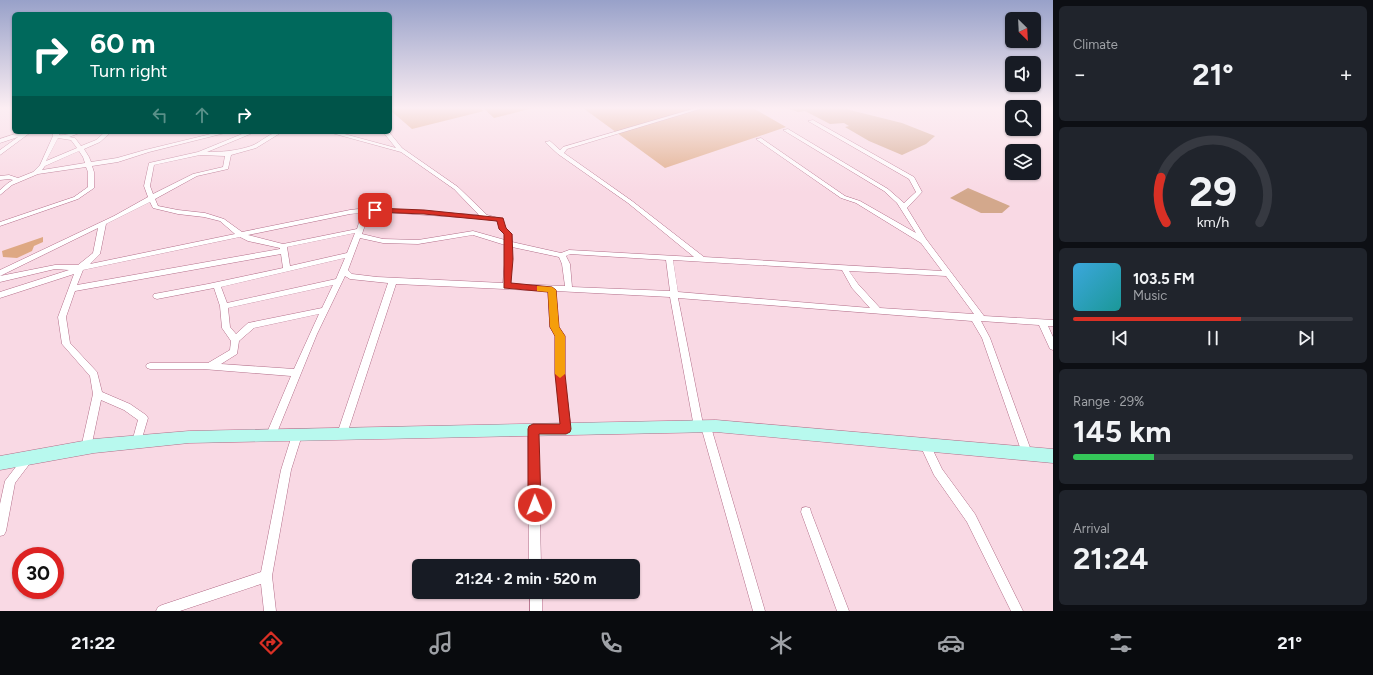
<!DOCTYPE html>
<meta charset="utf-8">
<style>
body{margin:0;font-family:Figtree,sans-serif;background:#20242c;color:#f1f3f6;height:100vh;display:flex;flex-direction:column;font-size:15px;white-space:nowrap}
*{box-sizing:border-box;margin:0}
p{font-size:13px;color:#9ea1a6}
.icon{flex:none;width:22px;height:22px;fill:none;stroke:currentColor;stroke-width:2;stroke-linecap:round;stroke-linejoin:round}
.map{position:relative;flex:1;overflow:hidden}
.details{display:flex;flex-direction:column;gap:6px;padding:6px;background:#0d0f14;width:320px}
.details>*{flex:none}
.banner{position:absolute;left:12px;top:12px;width:380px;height:122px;border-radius:6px;box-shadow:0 1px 3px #0004;background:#00695c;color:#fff;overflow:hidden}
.needle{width:26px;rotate:156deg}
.buttons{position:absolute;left:1005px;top:12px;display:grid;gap:8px}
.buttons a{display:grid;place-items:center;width:36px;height:36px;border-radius:6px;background:#171b24;box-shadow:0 1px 3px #0004;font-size:20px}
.speed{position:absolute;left:12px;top:547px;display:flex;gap:8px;font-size:20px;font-weight:700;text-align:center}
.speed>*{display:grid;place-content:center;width:52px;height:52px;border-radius:50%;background:#171b24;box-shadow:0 1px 3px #0004;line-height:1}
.speed .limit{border:6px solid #d22;background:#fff;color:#111}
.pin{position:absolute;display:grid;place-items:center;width:34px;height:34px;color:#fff;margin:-17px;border-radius:8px;box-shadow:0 2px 6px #0006}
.me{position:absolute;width:44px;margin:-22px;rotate:359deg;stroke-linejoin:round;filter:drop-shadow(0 0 3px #0008)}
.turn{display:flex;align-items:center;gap:14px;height:84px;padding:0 12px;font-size:18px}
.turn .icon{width:52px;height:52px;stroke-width:2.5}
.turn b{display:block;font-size:28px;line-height:34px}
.lanes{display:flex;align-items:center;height:38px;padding:0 12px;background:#0003;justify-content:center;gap:20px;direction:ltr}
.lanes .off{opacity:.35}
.big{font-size:30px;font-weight:700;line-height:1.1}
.details .card{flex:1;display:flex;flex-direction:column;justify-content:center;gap:6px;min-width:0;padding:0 14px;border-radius:6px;background:#20242c}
.details .dial{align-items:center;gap:0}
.dial svg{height:104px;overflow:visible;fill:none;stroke:#363941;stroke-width:7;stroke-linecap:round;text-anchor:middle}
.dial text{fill:#f1f3f6;stroke:none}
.song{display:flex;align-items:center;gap:12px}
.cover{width:48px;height:48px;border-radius:6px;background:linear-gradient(135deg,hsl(200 70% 55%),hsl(180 70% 35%))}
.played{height:4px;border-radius:2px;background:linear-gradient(90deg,#d93025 60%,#363941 60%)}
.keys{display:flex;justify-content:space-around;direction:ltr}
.heat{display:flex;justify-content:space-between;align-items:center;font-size:22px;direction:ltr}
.charge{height:6px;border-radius:3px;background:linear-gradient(90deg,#34c759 29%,#363941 0)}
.trip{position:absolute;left:412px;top:559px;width:228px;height:40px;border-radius:6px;background:#171b24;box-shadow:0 1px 3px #0004;font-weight:700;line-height:40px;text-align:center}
.menu{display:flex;height:64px;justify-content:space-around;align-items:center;background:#090b0e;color:#9ea1a6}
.menu .icon{width:28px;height:28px}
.menu .selected{color:#d93025}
.menu b{font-size:18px;color:#f1f3f6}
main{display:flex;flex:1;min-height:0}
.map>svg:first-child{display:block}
.green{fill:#d3a88c}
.forest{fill:#dea883}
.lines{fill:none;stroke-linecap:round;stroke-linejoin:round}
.street-casing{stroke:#b36e89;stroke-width:1}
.secondary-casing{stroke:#b36e89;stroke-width:1}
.street{fill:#fff;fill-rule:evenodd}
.secondary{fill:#b8f9ee;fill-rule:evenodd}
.route{fill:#d93025;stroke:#8d1f18}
.slow{fill:#f59e0b}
</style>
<main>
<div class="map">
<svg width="1053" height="611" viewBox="0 0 1053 611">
<rect width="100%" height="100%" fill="#f9d9e4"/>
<path class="green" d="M787,108H847V109L850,110L902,123L935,136L926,144L902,155L869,141L845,127L849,126L844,123L830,124L805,111L798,112Z
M968,188L1010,206L1002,213H981L950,198Z"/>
<path class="forest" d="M390,108H480L484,111L412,129L390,110Z
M483,108H533L494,118Z
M583,108H753L786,127L665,168Z
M43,237V242L34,246L32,251L17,258L3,257L2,251Z"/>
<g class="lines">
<defs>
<path id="street" d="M696,108H703L567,149L564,153L632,201L704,257L942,271L921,243L856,203L841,198L756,139L761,138L845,196L860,201L916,233L897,203L884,191L783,130L788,129L888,189L904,203L916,192L909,179L808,121L813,120L914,177L922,192L907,208L926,239L984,316L1053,320V326H1048L1053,337V350L1050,349L1039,325L981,321L990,338L1032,453L1031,456L1027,457L1023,456L1022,453L982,338L972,321L678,298L703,424L706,423L709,424L711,427L765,611H753L702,430L699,431L696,430L694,427L670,297L556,291L558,327L564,336V375L571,429L569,432L566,433L563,432L561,429L556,375V336L550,327L548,291L396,284L347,434L345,437L342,438L339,437L337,434L388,283L350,279L345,276L317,334L276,435L274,438L271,439L268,438L266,435L291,376L203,369H150L147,368L146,366L147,364L150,363H208L230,350L231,341L222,328L220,306L214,288L157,299L154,298L153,296L154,294L208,284L283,268L281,254L75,291L66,317L70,343L97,372L102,392L130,404L146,415L148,418L140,445L137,446L134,445L132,442L138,420L124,410L101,400L91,448L90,451L86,452L82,451L81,448L93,394L90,376L62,344L58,317L74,274L0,298V292L69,270L55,269L0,282V276L55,265H78L93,253L98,228L0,276V270L114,216L148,197L144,186L149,163L198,152L247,132H255L207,152C222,152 236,151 251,146C262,142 269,132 282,132L256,148L231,155L228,169L197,176L155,199L158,206L178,210L205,213L224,219L242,232L350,210L367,208L479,215L454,189L401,152L328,132H337L396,148L383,132H389L402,148L458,187L487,215L502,219L506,228L512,234V242L561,253L569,250L694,257L628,203L558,154L545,142L550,141L560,150L563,147ZM200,155L225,156L223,167L193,174L153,194L150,186L154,165ZM150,202L153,208L178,214L204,217L220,221L235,234L90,264L100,254L106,224ZM383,212L485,219L497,221L500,229L505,235V240L473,231L418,240L383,239L362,234L369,213ZM362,213L357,229L283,244L248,235L350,214ZM355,233L347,253L290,266L287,247ZM473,235L505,245V259L503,283L377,277L352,274L348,270L360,238L383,243L418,244ZM240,237L248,241L280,248V249L77,285L83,270ZM512,247L559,257L562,264L565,286L511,284ZM570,254L666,260L670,291L572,287L570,264L566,256ZM345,258L336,279L227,303L221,287ZM673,260L842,270L852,288L870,308L678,292ZM849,271L946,276L974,314L880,308L858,284ZM333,285L322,308L248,323L236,334L230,327L228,308ZM319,314L294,369L221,364L237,354L239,341L254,328Z
M21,132H31L0,155V150L18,137L0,143V139Z
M53,132H59V135C64,136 74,132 82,132L69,137L75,138L81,146L96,140L105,132H111L100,142L84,149L89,157L91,162L117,158L145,150L219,132H229L149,152L118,162L92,166L94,172V188L78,199L0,226V222L74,197L88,187V172L86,167L38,174L12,185L0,195V190L8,183L13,180L9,179L0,180V176L9,175L18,178L33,172L40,165L53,136ZM58,138L71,140L77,148L46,161ZM79,151L83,157L85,163L42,170L45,166Z
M533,425L536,426L538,429L541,566H529L528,429L530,426Z
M297,431L300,432L302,435L291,470L272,576L276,611H264L261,584L180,611H156L158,607L162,605L261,572L281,470L292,435L294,432Z
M925,441L929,442L942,469L975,514L1023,611H1011L967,522L934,475L920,445L921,442Z
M29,453L33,455L34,458L15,483L6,531L4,535L0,536V504L5,481L25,455Z
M806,507L810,508L811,512L849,611H837L801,512L802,508Z
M530,592H542V611H530Z"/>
<path id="secondary" d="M716,420L1053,449V463L716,432L189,443L94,453L0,470V456L94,439L189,431Z"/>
</defs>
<use href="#street" class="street-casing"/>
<use href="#secondary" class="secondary-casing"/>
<use href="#street" class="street"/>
<use href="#secondary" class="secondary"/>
</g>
<linearGradient id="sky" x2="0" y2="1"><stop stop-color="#98a1c9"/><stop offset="0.56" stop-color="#fceef3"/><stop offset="1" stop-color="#fceef3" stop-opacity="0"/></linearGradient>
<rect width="1053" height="193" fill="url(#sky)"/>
<path class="route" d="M375,208L424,210L503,218L506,228L512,234L513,259L511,283L552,287L556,290L559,327L565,336V374L571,429L570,432L566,434H539L541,505L539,509L535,511L530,509L528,505V429L529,426L533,424H560L555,374V336L550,327L548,292L504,288V234L499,229L497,221L424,214L373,212L371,210Z"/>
<path class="slow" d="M537,286L552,287L556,290L559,327L565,336V374L560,378L555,374V336L550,327L548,292L537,291Z"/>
</svg>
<div class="buttons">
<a><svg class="needle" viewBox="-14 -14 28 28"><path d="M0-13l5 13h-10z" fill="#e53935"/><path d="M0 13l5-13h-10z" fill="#9ea1a6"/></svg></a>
<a><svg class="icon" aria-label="sound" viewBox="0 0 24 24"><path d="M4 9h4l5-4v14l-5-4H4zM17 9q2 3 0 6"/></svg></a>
<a><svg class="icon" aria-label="search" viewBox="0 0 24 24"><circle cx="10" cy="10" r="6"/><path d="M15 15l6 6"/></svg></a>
<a><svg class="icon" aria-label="layers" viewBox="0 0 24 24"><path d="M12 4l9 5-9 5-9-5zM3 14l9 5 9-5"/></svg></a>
</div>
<div class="speed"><div class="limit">30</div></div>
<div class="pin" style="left:375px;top:210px;background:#d93025"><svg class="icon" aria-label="arrive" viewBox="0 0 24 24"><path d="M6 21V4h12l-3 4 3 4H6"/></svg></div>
<svg class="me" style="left:535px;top:505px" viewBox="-20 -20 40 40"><circle r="17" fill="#d93025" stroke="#fff" stroke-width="3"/><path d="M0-11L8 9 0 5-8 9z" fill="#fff"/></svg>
<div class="trip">21:24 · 2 min · 520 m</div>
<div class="banner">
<div class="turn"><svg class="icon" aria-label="right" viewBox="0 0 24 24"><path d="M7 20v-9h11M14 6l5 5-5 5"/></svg><div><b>60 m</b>Turn right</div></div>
<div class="lanes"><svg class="icon off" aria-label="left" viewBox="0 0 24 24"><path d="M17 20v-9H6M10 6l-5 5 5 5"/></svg><svg class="icon off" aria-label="ahead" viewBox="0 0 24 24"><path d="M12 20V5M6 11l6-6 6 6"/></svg><svg class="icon" aria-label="right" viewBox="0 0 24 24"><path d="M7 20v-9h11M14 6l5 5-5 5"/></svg></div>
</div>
</div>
<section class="details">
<div class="card"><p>Climate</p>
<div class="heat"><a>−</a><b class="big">21°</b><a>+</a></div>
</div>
<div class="card dial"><svg viewBox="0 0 100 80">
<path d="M14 69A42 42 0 1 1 86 69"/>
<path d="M14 69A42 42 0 0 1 10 34" stroke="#d93025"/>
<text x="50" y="56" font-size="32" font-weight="700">29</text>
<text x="50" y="72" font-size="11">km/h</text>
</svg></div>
<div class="card">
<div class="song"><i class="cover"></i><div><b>103.5 FM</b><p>Music</p></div></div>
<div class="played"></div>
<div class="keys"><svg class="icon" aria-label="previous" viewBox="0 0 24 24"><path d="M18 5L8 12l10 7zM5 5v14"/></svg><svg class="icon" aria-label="pause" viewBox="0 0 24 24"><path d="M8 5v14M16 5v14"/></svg><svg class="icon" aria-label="next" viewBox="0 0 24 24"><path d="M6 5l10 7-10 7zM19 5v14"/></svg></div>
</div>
<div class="card"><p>Range · 29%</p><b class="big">145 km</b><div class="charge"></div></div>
<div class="card"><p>Arrival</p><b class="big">21:24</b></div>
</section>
</main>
<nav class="menu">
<b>21:22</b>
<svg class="icon selected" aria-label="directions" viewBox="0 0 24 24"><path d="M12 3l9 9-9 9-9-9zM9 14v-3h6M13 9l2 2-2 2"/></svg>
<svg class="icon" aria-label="music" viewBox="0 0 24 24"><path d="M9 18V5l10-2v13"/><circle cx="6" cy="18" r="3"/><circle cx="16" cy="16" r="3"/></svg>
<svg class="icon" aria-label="phone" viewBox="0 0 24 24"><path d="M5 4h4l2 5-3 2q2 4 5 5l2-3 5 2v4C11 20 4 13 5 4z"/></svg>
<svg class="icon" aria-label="climate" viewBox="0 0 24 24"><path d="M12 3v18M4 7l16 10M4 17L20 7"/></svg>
<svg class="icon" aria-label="car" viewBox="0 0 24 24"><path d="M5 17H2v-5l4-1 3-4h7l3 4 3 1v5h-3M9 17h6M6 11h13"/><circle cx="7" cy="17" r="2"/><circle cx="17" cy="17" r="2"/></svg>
<svg class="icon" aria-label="filters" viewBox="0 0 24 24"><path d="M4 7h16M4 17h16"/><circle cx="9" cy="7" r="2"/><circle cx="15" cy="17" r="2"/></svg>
<b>21°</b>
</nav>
